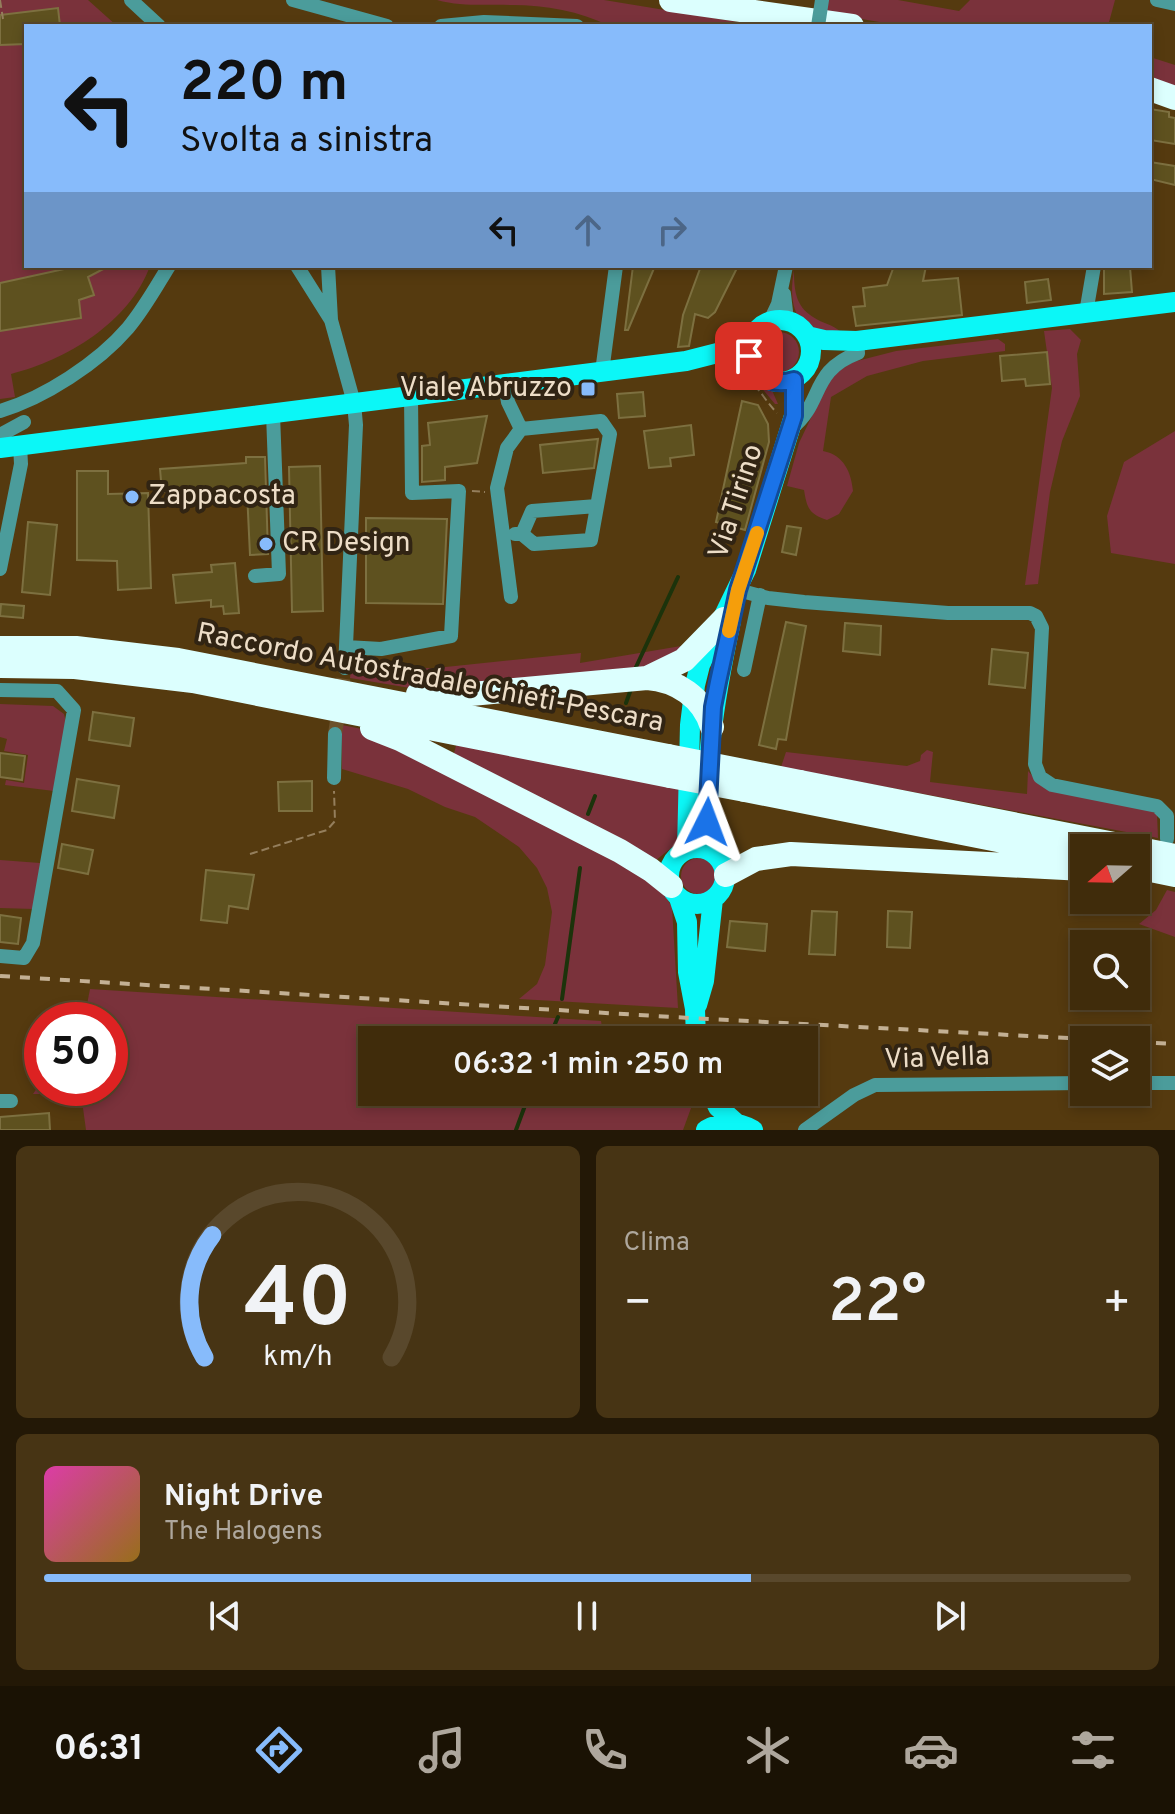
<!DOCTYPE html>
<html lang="it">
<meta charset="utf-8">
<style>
body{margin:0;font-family:Overpass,sans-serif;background:#473414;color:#f1f3f6;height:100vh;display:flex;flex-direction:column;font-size:30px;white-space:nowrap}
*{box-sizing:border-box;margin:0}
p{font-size:26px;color:#aea79d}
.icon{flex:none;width:44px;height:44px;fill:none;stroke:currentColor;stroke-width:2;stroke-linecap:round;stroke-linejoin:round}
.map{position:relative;height:1130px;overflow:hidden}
.side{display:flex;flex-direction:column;gap:16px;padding:16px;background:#231806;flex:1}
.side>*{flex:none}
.top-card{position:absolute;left:24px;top:24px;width:1128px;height:244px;border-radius:0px;box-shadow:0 4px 12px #0003,0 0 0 2px #59482c;background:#87bbfb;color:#111;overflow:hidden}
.needle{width:52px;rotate:250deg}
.fabs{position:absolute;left:1070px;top:834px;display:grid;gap:16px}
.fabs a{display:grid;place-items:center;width:80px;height:80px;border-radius:0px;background:#402c0b;box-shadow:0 4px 12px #0003,0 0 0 2px #59482c;font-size:40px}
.speed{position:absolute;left:24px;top:1002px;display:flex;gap:16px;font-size:40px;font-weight:700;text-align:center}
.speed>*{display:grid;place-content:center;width:104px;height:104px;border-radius:50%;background:#402c0b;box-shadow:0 4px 12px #0003,0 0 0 2px #59482c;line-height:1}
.speed .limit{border:12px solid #d22;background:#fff;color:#111}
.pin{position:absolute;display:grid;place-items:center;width:68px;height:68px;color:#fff;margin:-34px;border-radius:16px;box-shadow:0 4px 12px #0006}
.me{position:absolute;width:88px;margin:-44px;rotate:3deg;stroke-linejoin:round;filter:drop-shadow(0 0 6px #0008)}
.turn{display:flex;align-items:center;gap:28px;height:168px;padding:0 24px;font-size:36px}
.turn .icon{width:104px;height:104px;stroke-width:2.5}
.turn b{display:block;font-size:56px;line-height:68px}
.lanes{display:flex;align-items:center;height:76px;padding:0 24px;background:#0003;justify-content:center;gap:40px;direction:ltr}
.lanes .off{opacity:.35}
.big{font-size:60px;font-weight:600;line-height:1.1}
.side .tile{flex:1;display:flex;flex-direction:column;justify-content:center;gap:12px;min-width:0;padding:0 28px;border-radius:12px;background:#473414}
.side .dial{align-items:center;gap:0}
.dial svg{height:208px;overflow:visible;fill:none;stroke:#59482c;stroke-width:7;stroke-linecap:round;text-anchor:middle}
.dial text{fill:#f1f3f6;stroke:none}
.song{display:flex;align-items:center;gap:24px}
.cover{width:96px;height:96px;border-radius:12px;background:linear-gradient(135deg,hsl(320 70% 55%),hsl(40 70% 35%))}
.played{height:8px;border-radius:4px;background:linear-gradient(90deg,#87bbfb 65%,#59482c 65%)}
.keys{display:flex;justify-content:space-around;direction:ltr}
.heat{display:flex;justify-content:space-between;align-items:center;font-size:44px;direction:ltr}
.side .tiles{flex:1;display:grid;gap:16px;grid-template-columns:1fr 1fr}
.tile:last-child{grid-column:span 2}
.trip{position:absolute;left:358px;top:1026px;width:460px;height:80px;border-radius:0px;background:#402c0b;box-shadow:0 4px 12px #0003,0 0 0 2px #59482c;font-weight:600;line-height:80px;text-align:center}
.menu{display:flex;height:128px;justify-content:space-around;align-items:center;background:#1a1204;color:#aea79d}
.menu .icon{width:56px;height:56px}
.menu .on{color:#87bbfb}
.menu b{font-size:36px;color:#f1f3f6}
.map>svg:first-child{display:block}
.green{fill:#7a323b}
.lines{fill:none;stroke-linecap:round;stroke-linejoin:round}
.stream{stroke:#1c330b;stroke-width:4}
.building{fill:#5e511f;stroke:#7d7040;stroke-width:2}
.minor-tunnel{stroke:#6c522b;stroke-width:14;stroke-dasharray:14 7;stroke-linecap:butt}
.path{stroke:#947e5c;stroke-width:2;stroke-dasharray:8 4;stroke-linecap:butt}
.minor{stroke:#4b9c9b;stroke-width:14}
.major{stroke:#0bf7f7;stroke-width:20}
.highway{stroke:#dcfffe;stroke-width:24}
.rail{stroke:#c3b094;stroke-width:4;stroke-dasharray:10 10;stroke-linecap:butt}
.minor-bridge{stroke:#4b9c9b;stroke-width:14}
.highway-bridge{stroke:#dcfffe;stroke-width:24}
.route-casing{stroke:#114b97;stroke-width:20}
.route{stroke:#1a73e8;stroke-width:14}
.slow{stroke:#f59e0b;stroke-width:14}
.poi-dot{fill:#87bbfb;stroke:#312413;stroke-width:3}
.labels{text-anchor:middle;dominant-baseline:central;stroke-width:8;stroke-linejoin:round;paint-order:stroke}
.poi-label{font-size:28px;fill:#edddc7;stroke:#312413;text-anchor:start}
.street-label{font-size:28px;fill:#edddc7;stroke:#312413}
</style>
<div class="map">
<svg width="1175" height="1130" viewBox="0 0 1175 1130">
<rect width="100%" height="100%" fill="#553a0f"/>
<path class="green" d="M0,0H88L117,26H26V266H150C129,323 66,360 11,374L15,397L0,399Z
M437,0H604L762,26H609C580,11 545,5 512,5C486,4 462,7 437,0Z
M828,0H898L959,11L970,0H1115L1108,26H903L826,13Z
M1150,57L1175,65V89L1150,81Z
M794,270C794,289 795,306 813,317C823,324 833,324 842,333C834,332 824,333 816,331C790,321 790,293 794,270Z
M1070,329L1081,340L1077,354L1080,396L1062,441L1050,492L1038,584L1025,585L1052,388L1044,331Z
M759 352a20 20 0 1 1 40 0a20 20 0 1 1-40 0Z
M998,339L1005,344V351L923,361L867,376L831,397L823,451C844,455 851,472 853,491L839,514L827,520C809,514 807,508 804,490L787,486L799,443L831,376L853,362L896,351Z
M732,366C747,367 757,382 771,388L778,404H775L759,385L733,370Z
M1175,431V564L1111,553L1107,516L1124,462Z
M687,645L642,670L416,689L350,678L351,669L436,668L581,653L580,663Z
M0,704L53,706L64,714L66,722L54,791L5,785L6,780L24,783L28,755L4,751L7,739L0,737Z
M342,725L362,729L608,854L663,892L672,907L678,1008L519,999L537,984L545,965L552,912L547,888L537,868L519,847L475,817L445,807L408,789L342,769Z
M457,742L683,785L681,840L655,861L453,757Z
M927,750L933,752L930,782L1027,794L1028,771C1056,806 1096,791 1134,803C1142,806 1150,810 1157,814L1158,838L781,767L786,752L907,766L920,761L921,755Z
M681 876a18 18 0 1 1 36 0a18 18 0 1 1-36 0Z
M0,860L40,863L34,909L0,908Z
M1167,890L1175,892V937L1139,924L1156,910Z
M90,989L601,1021L604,1040H372V1092H693L694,1100L683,1130H86L83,1108L65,1107L63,1094H33L42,1081V1088H110V1020H84Z"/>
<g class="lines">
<path class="stream" d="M636,667L678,577
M626,703L631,689
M588,814L595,796
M562,999L580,868
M548,1040L558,1017
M516,1130L530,1092"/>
</g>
<path class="building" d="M58,8L60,26H26V44L0,45V15Z
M1150,109L1169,112V117L1175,118V144L1150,140Z
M1150,162L1175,166V185L1150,179Z
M78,266H109L88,277L94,295L79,300L81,318L0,331V283Z
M633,266H655L628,330H625Z
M701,266H738L715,312L708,318L695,314L689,346L678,347L683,315Z
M894,266H926L923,281L958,278L962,315L856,326L853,307L865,306L863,288L887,285Z
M1130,267L1132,292L1104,294V269Z
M1048,279L1051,300L1027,303L1025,282Z
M1047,352L1050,384L1026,386L1025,379L1002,381L1000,356Z
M643,392L645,416L619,418L617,394Z
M742,401L758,405L768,424L769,442L745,530L716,522Z
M487,416L477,463L445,467V480L422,482V446L430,445L428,423Z
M691,425L694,455L670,458L671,466L649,468L644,431Z
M598,439L594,468L543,473L540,445Z
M246,457H265L268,554L250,555L247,492L206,495V488L162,492L160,469L246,463Z
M320,466L323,611L292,612L289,467Z
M77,471H108V494L148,493L151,588L118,590L117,561L77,560Z
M366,518L447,519L443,604L366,603Z
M28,522L57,525L50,595L22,592Z
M787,526L801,528L796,555L782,552Z
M235,563L239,613L224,614L223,606L211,607V600L176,603L173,575L212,572L211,565Z
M1,604L24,606L23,618L0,616Z
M786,622L806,626L786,740L778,739L776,749L759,745Z
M845,623L881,626L880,655L843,651Z
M992,649L1028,653L1025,688L989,684Z
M93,712L134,718L130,746L89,740Z
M0,753L25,756L22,780L0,777Z
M77,779L119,786L114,818L72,811Z
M312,781V811H279L278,782Z
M62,844L93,850L88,874L58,868Z
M206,870L254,875L248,909L229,906L227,923L201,920Z
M812,911L837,912L835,955L809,954Z
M888,911L912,912L910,948L887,947Z
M0,915L21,918L18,944L0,942Z
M730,921L767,924L765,951L727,947Z
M49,1113L50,1130H0V1117Z"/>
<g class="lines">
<path class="minor-tunnel" d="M335,734L345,668"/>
<path class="path" d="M0,0L3,19
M722,370C759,378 756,391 777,413
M472,491L485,492
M250,854L327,830L335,821L334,791"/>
<path class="minor" d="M131,0L159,26
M293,0L387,26
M1157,0L1175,4
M441,26L484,22L577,26
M297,266L331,320L328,266
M784,294L787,320
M1086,313L1094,266
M331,320L354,403L356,425L345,668
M770,321L778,304L786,266
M602,372L616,266
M505,384L508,402L521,429L507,448L497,488L511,597
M0,411C44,398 98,363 128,328C144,309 156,287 169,266
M792,428C824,402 810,371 858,353L857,341
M521,429L601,421L610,434L591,540L534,544L522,534
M0,435L24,422
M515,534H522L532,511L597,506
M0,569L21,464L20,445
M255,576L279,574L273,414
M738,590L768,598L804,602L948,613H1030L1036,616L1042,628L1035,764L1040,777L1052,785L1157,806L1167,816V839
M346,647L381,649L451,636L459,491L412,493L411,396
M744,670L760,595
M0,690L57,691L74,710L33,943L24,958L0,956
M334,778L335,734
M1136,1083H1175
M0,1101H11
M805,1130L854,1095L875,1085L1084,1083"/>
<path class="major" d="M749 351a31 31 0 1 1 62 0a31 31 0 1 1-62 0Z
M807,336L824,340L857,341L1175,302
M0,448L686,361L733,349L752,335
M669 876a28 28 0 1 1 56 0a28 28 0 1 1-56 0Z
M687,849L690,725L695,685L700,665L746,570L794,416V380
M711,851C701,774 715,696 731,621
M679,898L687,922L688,972L695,1009L696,1040
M697,1005L704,981L713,899
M711,1092L718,1107L736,1123
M706,1130C722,1121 737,1121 753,1130"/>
<path class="highway" d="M671,0L852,26
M1150,89L1175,98
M0,648H76L178,660L668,756
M0,666L75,667L193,681L670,776
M647,678L684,660L724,619
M418,694L449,696L647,678C676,680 703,697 712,727
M372,728L400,739L620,851L651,870L671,886
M800,782L1175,856
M745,790L1084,857
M1136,867L1175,875
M726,875L756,859L791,854L1084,869"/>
<path class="rail" d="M0,976L672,1017L1104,1040
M1136,1042L1175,1044"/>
<path class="minor-bridge" d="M818,26L822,0"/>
<path class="highway-bridge" d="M668,756L800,782
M670,776L745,790"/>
</g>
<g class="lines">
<defs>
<path id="route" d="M707,822L713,707L718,682L738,590L794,416V380C772,387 756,377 749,356"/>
</defs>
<use href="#route" class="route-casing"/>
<use href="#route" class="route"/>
<path class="slow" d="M729,631L738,590L757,533"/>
</g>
<g class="poi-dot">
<rect x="580" y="381" width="16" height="16" rx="4"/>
<circle cx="132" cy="497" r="8"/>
<circle cx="266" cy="544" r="8"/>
</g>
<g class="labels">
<g class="poi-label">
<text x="572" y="389" text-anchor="end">Viale Abruzzo</text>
<text x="148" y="497">Zappacosta</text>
<text x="282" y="544">CR Design</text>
</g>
<g class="street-label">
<text transform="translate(737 502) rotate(-72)">Via Tirino</text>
<text transform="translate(430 679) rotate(11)">Raccordo Autostradale Chieti-Pescara</text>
<text transform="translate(937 1059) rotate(-2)">Via Vella</text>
</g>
</g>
</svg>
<div class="fabs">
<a><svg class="needle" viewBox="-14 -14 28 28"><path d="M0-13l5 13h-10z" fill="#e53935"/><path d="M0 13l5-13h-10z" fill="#aea79d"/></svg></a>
<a><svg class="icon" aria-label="search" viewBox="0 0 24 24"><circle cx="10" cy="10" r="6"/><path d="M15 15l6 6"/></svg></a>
<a><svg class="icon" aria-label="layers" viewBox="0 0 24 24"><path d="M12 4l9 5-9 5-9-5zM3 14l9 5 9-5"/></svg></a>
</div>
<div class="speed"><div class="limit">50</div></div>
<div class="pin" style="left:749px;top:356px;background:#d93025"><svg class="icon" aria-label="arrive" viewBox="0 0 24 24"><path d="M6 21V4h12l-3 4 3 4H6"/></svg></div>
<svg class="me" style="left:707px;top:822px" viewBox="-20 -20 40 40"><path d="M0-17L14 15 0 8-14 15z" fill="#1a73e8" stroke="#fff" stroke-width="4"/></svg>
<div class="trip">06:32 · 1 min · 250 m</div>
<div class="top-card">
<div class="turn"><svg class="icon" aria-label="left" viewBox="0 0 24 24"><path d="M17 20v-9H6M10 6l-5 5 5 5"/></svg><div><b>220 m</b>Svolta a sinistra</div></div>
<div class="lanes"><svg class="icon" aria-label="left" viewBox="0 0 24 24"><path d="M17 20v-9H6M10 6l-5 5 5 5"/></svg><svg class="icon off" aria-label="ahead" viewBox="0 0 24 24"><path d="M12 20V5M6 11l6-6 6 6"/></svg><svg class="icon off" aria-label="right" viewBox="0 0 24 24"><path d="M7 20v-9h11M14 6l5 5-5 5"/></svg></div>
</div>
</div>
<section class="side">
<div class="tiles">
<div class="tile dial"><svg viewBox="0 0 100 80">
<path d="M14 69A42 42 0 1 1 86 69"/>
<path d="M14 69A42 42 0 0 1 17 22" stroke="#87bbfb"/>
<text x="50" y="56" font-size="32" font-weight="700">40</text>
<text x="50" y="72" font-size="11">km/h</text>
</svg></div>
<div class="tile"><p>Clima</p>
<div class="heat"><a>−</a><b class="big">22°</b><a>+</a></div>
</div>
<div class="tile">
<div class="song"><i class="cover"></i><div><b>Night Drive</b><p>The Halogens</p></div></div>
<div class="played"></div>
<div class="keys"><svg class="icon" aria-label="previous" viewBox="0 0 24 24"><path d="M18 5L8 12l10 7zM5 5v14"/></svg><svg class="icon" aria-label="pause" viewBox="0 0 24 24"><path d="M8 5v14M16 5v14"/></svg><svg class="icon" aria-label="next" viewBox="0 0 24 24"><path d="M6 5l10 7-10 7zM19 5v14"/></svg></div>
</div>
</div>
</section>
<nav class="menu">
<b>06:31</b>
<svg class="icon on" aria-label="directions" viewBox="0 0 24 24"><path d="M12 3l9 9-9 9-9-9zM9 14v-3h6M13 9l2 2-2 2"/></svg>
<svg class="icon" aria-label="music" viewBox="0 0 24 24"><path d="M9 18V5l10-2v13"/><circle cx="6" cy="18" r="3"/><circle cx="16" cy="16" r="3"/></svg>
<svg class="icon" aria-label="phone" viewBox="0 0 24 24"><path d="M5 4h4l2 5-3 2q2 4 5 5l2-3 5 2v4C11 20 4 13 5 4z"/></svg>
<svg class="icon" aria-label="climate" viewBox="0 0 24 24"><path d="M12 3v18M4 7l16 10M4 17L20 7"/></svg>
<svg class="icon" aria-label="car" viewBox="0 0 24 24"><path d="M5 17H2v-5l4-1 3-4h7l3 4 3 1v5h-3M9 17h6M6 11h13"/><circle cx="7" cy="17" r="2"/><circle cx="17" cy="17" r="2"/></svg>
<svg class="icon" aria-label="filters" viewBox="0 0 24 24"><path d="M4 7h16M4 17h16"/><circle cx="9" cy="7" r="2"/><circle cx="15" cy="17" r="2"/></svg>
</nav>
